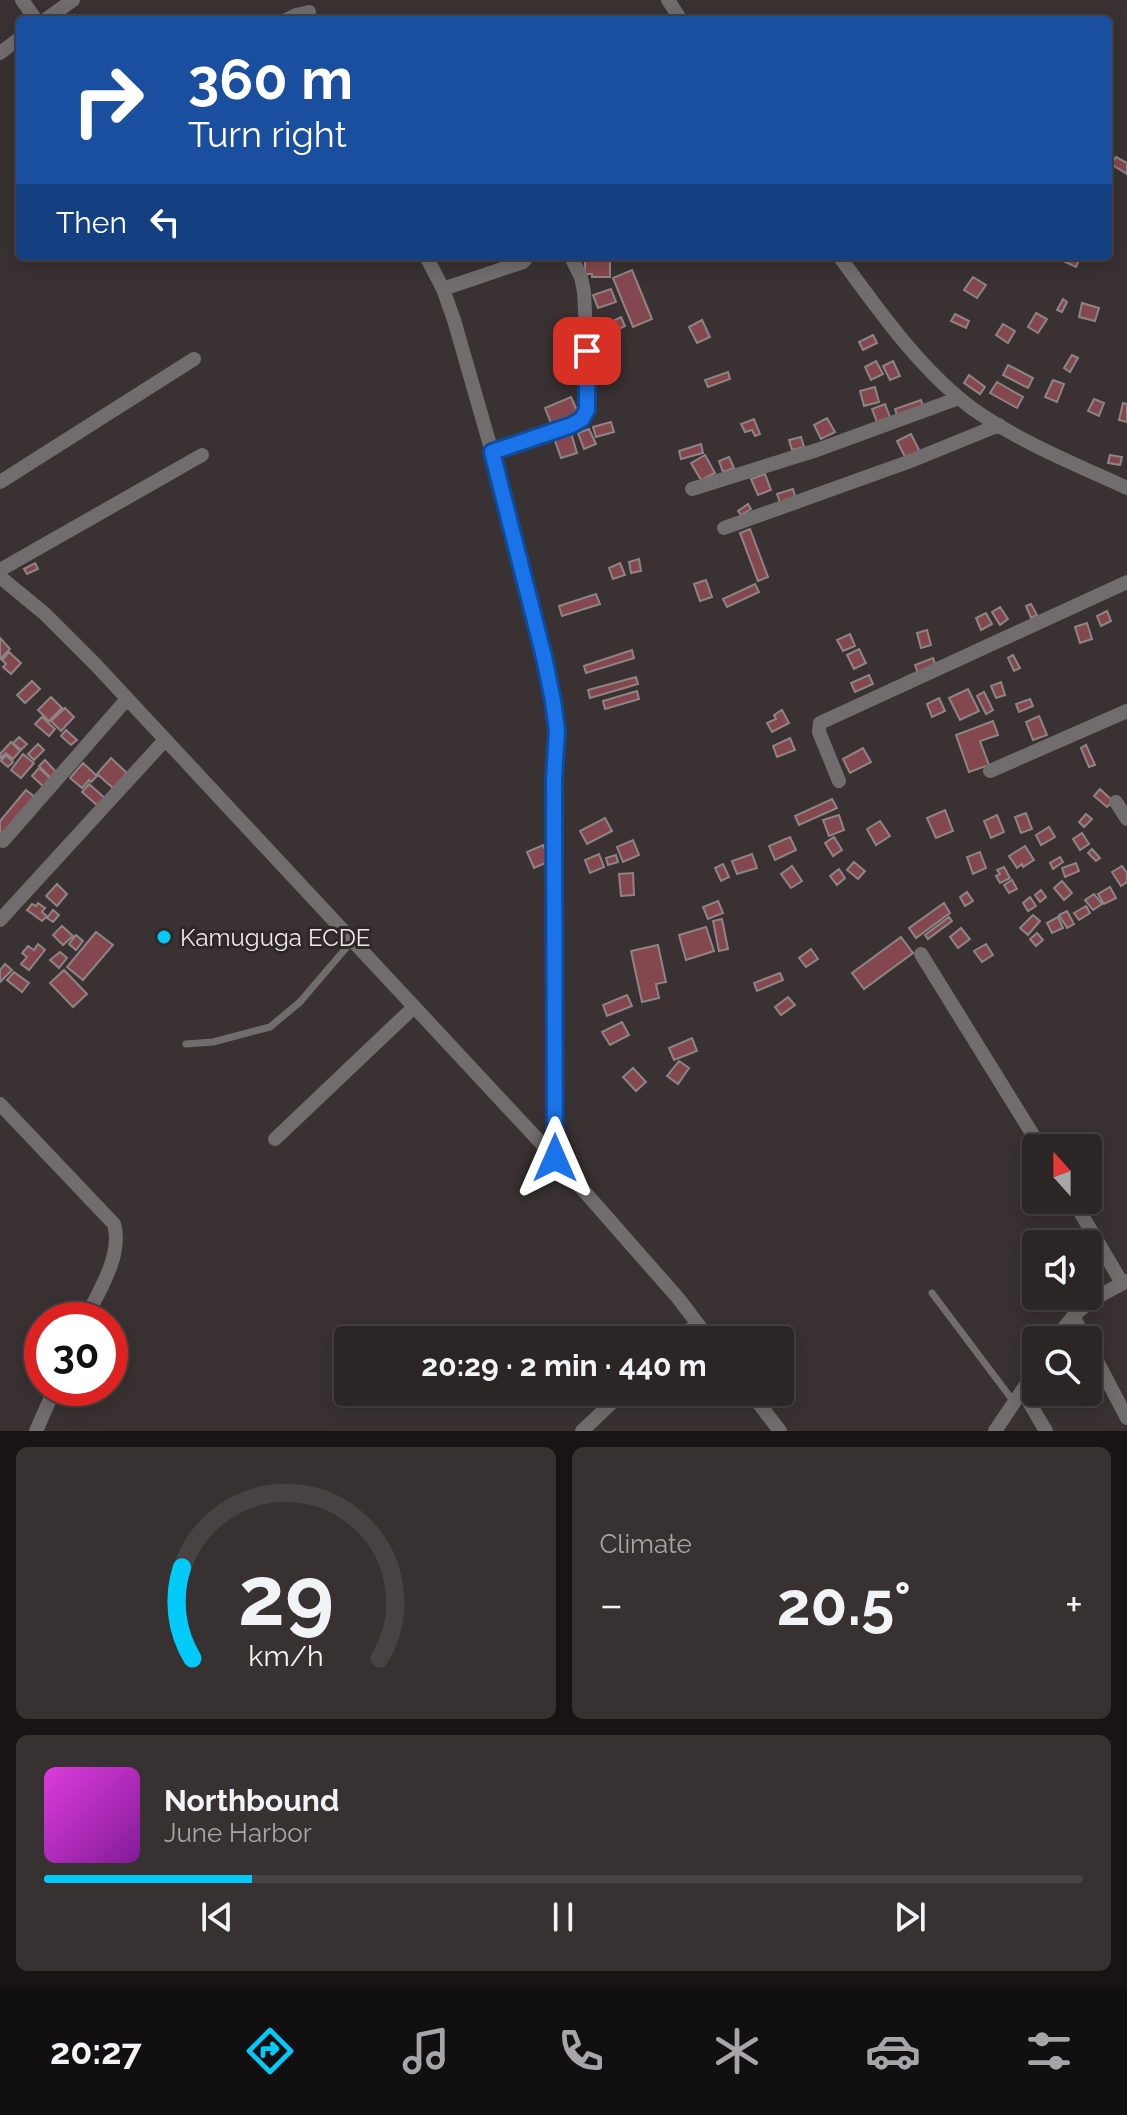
<!DOCTYPE html>
<meta charset="utf-8">
<style>
body{margin:0;font-family:Raleway,sans-serif;background:#373132;color:#f1f3f6;height:100vh;display:flex;flex-direction:column;font-size:30px;white-space:nowrap}
*{box-sizing:border-box;margin:0}
p{font-size:26px;color:#a6a5a7}
.icon{flex:none;width:44px;height:44px;fill:none;stroke:currentColor;stroke-width:2;stroke-linecap:round;stroke-linejoin:round}
.map{position:relative;height:1431px;overflow:hidden}
.drawer{display:flex;flex-direction:column;gap:16px;padding:16px;background:#181415;flex:1}
.drawer>*{flex:none}
.banner{position:absolute;left:16px;top:16px;width:1096px;height:244px;border-radius:8px;box-shadow:0 4px 20px #0003,0 0 0 2px #474243;background:#1a4fa0;color:#fff;overflow:hidden}
.needle{width:52px;rotate:339deg}
.tools{position:absolute;left:1022px;top:1134px;display:grid;gap:16px}
.tools a{display:grid;place-items:center;width:80px;height:80px;border-radius:8px;background:#2b2526;box-shadow:0 4px 20px #0003,0 0 0 2px #474243;font-size:40px}
.speed{position:absolute;left:24px;top:1302px;display:flex;gap:16px;font-size:40px;font-weight:700;text-align:center}
.speed>*{display:grid;place-content:center;width:104px;height:104px;border-radius:50%;background:#2b2526;box-shadow:0 4px 20px #0003,0 0 0 2px #474243;line-height:1}
.speed .limit{border:12px solid #d22;background:#fff;color:#111}
.pin{position:absolute;display:grid;place-items:center;width:68px;height:68px;color:#fff;margin:-34px;border-radius:16px;box-shadow:0 4px 12px #0006}
.me{position:absolute;width:88px;margin:-44px;rotate:0deg;stroke-linejoin:round;filter:drop-shadow(0 0 6px #0008)}
.turn{display:flex;align-items:center;gap:28px;height:168px;padding:0 40px;font-size:36px}
.turn .icon{width:104px;height:104px;stroke-width:2.5}
.turn b{display:block;font-size:56px;line-height:68px}
.then{display:flex;align-items:center;height:76px;padding:0 40px;background:#0003;gap:16px;font-size:30px}
.big{font-size:60px;font-weight:700;line-height:1.1}
.drawer .card{flex:1;display:flex;flex-direction:column;justify-content:center;gap:12px;min-width:0;padding:0 28px;border-radius:12px;background:#373132}
.drawer .dial{align-items:center;gap:0}
.dial svg{height:208px;overflow:visible;fill:none;stroke:#474243;stroke-width:7;stroke-linecap:round;text-anchor:middle}
.dial text{fill:#f1f3f6;stroke:none}
.song{display:flex;align-items:center;gap:24px}
.cover{width:96px;height:96px;border-radius:12px;background:linear-gradient(135deg,hsl(300 70% 55%),hsl(290 70% 35%))}
.played{height:8px;border-radius:4px;background:linear-gradient(90deg,#02cbf9 20%,#474243 20%)}
.keys{display:flex;justify-content:space-around;direction:ltr}
.heat{display:flex;justify-content:space-between;align-items:center;font-size:44px;direction:ltr}
.drawer .tiles{flex:1;display:grid;gap:16px;grid-template-columns:1fr 1fr}
.card:last-child{grid-column:span 2}
.trip{position:absolute;left:334px;top:1326px;width:460px;height:80px;border-radius:8px;background:#2b2526;box-shadow:0 4px 20px #0003,0 0 0 2px #474243;font-weight:700;line-height:80px;text-align:center}
.tab-bar{display:flex;height:128px;justify-content:space-around;align-items:center;background:#110f0f;color:#a6a5a7}
.tab-bar .icon{width:56px;height:56px}
.tab-bar .on{color:#02cbf9}
.tab-bar b{font-size:36px;color:#f1f3f6}
.map>svg:first-child{display:block}
.building{fill:#85474f;stroke:#8d8484;stroke-width:2}
.lines{fill:none;stroke-linecap:round;stroke-linejoin:round}
.service{stroke:#716d6e;stroke-width:7}
.minor{stroke:#716d6e;stroke-width:14}
.route-casing{stroke:#114b97;stroke-width:20}
.route{stroke:#1a73e8;stroke-width:14}
.poi-dot{fill:#02cbf9;stroke:#2f2728;stroke-width:3}
.labels{text-anchor:middle;dominant-baseline:central;stroke-width:6;stroke-linejoin:round;paint-order:stroke}
.poi-label{font-size:24px;fill:#efeaeb;stroke:#2f2728;text-anchor:start}
</style>
<div class="map">
<svg width="1127" height="1431" viewBox="0 0 1127 1431">
<rect width="100%" height="100%" fill="#393132"/>
<path class="building" d="M1116,157L1127,163V174L1111,164Z
M1063,256H1081L1076,267L1061,260Z
M585,259H610V277H592V274H585Z
M632,270L652,319L633,327L613,278Z
M973,277L986,285L977,298L964,290Z
M611,289L616,302L598,308L593,295Z
M1063,299L1067,302L1062,312L1057,310Z
M1082,303L1099,308L1095,321L1079,317Z
M1036,313L1047,319L1038,333L1028,327Z
M955,314L969,321L966,328L951,321Z
M621,317L625,326L611,333L607,324Z
M702,320L710,337L697,343L689,327Z
M1003,324L1015,331L1008,343L996,335Z
M873,335L877,343L863,350L859,342Z
M1072,355L1078,358L1070,372L1064,368Z
M876,361L883,374L871,380L865,367Z
M893,361L900,376L890,380L883,366Z
M1008,365L1033,378L1028,388L1003,375Z
M728,372L730,379L708,387L705,380Z
M969,375L985,387L980,394L964,383Z
M1053,380L1064,384L1057,402L1045,397Z
M997,382L1023,397L1017,408L990,393Z
M875,387L879,402L864,406L860,391Z
M571,397L578,413L551,423L545,408Z
M1094,399L1104,403L1099,416L1088,411Z
M921,400L924,409L898,418L895,409Z
M1123,403L1127,404V422L1119,420Z
M885,404L890,417L877,422L872,409Z
M827,418L835,432L821,439L814,425Z
M754,419L760,434L755,436L752,430L745,432L741,424Z
M611,422L614,432L596,437L593,427Z
M589,429L596,444L584,449L578,433Z
M571,433L577,453L561,458L554,438Z
M911,434L920,452L906,459L897,441Z
M801,437L804,447L792,450L789,440Z
M701,444L703,453L681,459L679,451Z
M705,455L715,473L701,480L691,463Z
M1110,455L1122,457L1120,465L1108,463Z
M729,457L734,468L723,472L719,461Z
M765,474L771,490L758,495L751,479Z
M793,489L796,500L781,505L777,494Z
M748,504L751,509L741,515L738,511Z
M750,529L768,577L758,581L740,533Z
M639,559L641,571L631,573L629,562Z
M35,563L38,569L27,574L24,569Z
M620,563L625,575L613,579L609,568Z
M706,580L712,597L700,601L694,584Z
M755,584L759,592L727,607L723,599Z
M596,594L600,604L562,616L559,606Z
M1031,604L1037,615L1031,618L1026,606Z
M1000,607L1008,619L1000,625L992,612Z
M1107,611L1111,621L1101,626L1097,616Z
M986,613L992,624L981,630L976,618Z
M1087,623L1092,639L1080,643L1075,627Z
M927,630L931,645L921,648L917,633Z
M850,634L855,646L843,651L837,640Z
M0,638L10,649L0,659Z
M859,649L866,663L854,669L847,655Z
M632,650L634,658L586,673L584,666Z
M9,652L21,663L11,674L3,667L6,664L2,660Z
M1013,655L1020,668L1014,671L1008,658Z
M933,658L936,666L918,673L915,665Z
M869,675L873,684L855,692L851,683Z
M636,677L638,684L590,698L588,690Z
M32,681L40,689L25,703L17,695Z
M1001,682L1005,695L996,698L991,686Z
M968,689L979,711L960,720L949,698Z
M637,691L639,699L605,709L603,701Z
M984,692L993,710L986,714L977,696Z
M51,697L62,708L49,721L38,710Z
M939,698L945,711L932,717L927,704Z
M1030,699L1033,706L1019,712L1016,704Z
M65,708L74,717L61,731L51,721Z
M782,710L789,723L772,732L767,723L776,719L774,715Z
M1039,716L1047,735L1033,740L1026,722Z
M42,717L55,729L49,736L35,724Z
M993,721L998,735L980,741L989,765L969,772L956,735Z
M66,730L77,740L71,745L61,736Z
M19,737L27,744L21,750L13,743Z
M790,738L795,750L777,757L773,746Z
M11,742L20,751L13,759L6,753L1,758L0,754Z
M38,744L44,750L34,760L28,754Z
M1086,745L1095,765L1089,767L1081,748Z
M863,748L871,762L850,773L843,759Z
M23,754L34,763L21,778L11,770Z
M6,755L13,762L8,767L1,761Z
M111,758L127,773L113,788L97,774Z
M45,760L58,774L52,779L39,766Z
M83,763L97,776L91,782L89,780L82,788L70,778Z
M39,768L52,780L45,788L32,776Z
M89,784L105,798L98,806L82,792Z
M1100,789L1113,801L1107,807L1094,796Z
M26,790L36,798L5,835L0,831V821Z
M832,799L837,808L799,825L795,816Z
M945,810L953,831L936,838L927,818Z
M1026,813L1032,829L1021,833L1015,817Z
M1086,814L1092,819L1084,827L1079,822Z
M839,815L844,830L829,836L823,820Z
M997,815L1004,832L991,838L984,821Z
M605,818L612,831L587,844L580,831Z
M880,821L890,836L876,845L867,829Z
M1049,827L1055,837L1041,845L1036,835Z
M1082,833L1089,844L1080,850L1073,839Z
M790,837L796,850L775,860L769,846Z
M834,837L842,850L833,856L825,843Z
M633,840L639,855L623,862L617,847Z
M543,845L550,861L534,868L527,852Z
M1025,846L1034,860L1023,867L1022,864L1017,868L1009,856Z
M1092,849L1100,858L1096,861L1088,853Z
M980,852L986,868L973,874L967,857Z
M599,854L604,867L590,873L585,860Z
M752,854L757,868L737,874L732,861Z
M616,855L618,862L608,865L606,858Z
M1060,857L1063,862L1053,869L1050,863Z
M854,862L865,871L858,879L847,870Z
M1076,863L1079,871L1065,877L1062,868Z
M723,864L729,877L721,881L715,868Z
M792,866L802,881L791,888L781,874Z
M1122,866L1127,873V882L1121,886L1112,872Z
M1004,867L1010,878L1000,883L996,876L1000,874L997,870Z
M839,869L845,878L837,885L830,876Z
M633,873L634,895L621,896L619,874Z
M1012,880L1017,889L1009,893L1004,885Z
M1062,881L1072,893L1064,900L1054,888Z
M57,884L67,894L57,906L46,896Z
M1110,887L1116,898L1104,904L1098,894Z
M1041,890L1046,897L1040,902L1035,895Z
M967,892L973,901L965,906L960,897Z
M1094,894L1102,904L1093,910L1085,900Z
M1030,897L1036,906L1028,911L1023,903Z
M718,901L723,913L708,919L703,907Z
M38,903L45,908L42,912L47,916L42,921L27,910L32,904L36,906Z
M944,903L950,913L916,938L909,928Z
M1086,906L1090,913L1079,920L1074,913Z
M53,910L59,915L53,922L47,918Z
M1067,911L1074,924L1067,928L1059,915Z
M1033,915L1040,921L1028,935L1020,928Z
M949,917L952,921L928,939L925,935Z
M1058,917L1063,928L1052,933L1047,923Z
M722,919L728,949L719,951L713,921Z
M62,926L73,936L63,945L53,935Z
M706,927L714,951L686,960L679,935Z
M961,928L970,939L958,948L950,937Z
M96,932L113,945L83,980L67,967Z
M1037,933L1043,940L1036,946L1030,939Z
M76,935L83,941L76,950L69,944Z
M901,937L913,953L864,989L852,973Z
M38,944L45,950L29,970L21,964L27,957L22,953L28,946L34,950Z
M986,944L993,955L982,962L974,951Z
M658,945L666,982L656,984L659,998L642,1002L631,951Z
M811,949L818,959L806,967L799,958Z
M60,952L67,958L59,968L50,960Z
M5,964L12,970L0,982V970Z
M64,970L87,994L73,1007L50,983Z
M14,972L29,983L22,992L7,980Z
M780,973L783,980L757,991L754,983Z
M627,995L632,1006L607,1016L603,1005Z
M788,997L795,1005L781,1015L775,1007Z
M622,1022L629,1035L610,1045L602,1032Z
M692,1038L697,1051L674,1060L669,1048Z
M679,1061L689,1068L678,1084L667,1076Z
M633,1068L646,1082L636,1091L623,1077Z"/>
<g class="lines">
<path class="service" d="M186,1044L213,1042L270,1027L300,1002L352,941
M932,1293L1014,1402"/>
<path class="minor" d="M22,0L36,20
M668,0L681,20
M45,20L73,0
M286,20L296,15L309,12
M0,53L20,38
M426,256L443,289L454,320L492,452L544,657L557,730L554,780L555,1158
M839,256C878,309 920,370 973,409C1020,442 1075,464 1127,488
M443,289L523,262L528,256
M492,452L572,425L582,419L587,410V351L584,292L581,277L573,261
M0,482L194,359
M692,489L817,450L959,398
M724,528L908,462L999,425
M0,570L202,455
M0,577L45,614L95,664L555,1158L678,1298L710,1340
M990,771L1127,711
M839,781L819,732L820,723L1127,582
M1116,802L1127,819
M3,841L127,699
M0,920L165,740
M921,954L1041,1148
M0,1104L114,1224C123,1256 98,1292 85,1320
M275,1139L414,1007
M1073,1200L1122,1283
M1073,1316L1086,1340
M679,1340L697,1323
M1055,1340C1079,1305 1091,1300 1127,1281
M1088,1344L1127,1418
M750,1392L780,1431
M1023,1392L1046,1431
M36,1431L55,1388
M582,1431L623,1392
M995,1431L1036,1370"/>
</g>
<g class="lines">
<defs>
<path id="route" d="M555,1158L554,780L557,730L553,701L544,657L492,452L572,425L582,419L587,410V351"/>
</defs>
<use href="#route" class="route-casing"/>
<use href="#route" class="route"/>
</g>
<circle class="poi-dot" cx="164" cy="937" r="8"/>
<g class="labels">
<g class="poi-label">
<text x="180" y="937">Kamuguga ECDE</text>
</g>
</g>
</svg>
<div class="tools">
<a><svg class="needle" viewBox="-14 -14 28 28"><path d="M0-13l5 13h-10z" fill="#e53935"/><path d="M0 13l5-13h-10z" fill="#a6a5a7"/></svg></a>
<a><svg class="icon" aria-label="sound" viewBox="0 0 24 24"><path d="M4 9h4l5-4v14l-5-4H4zM17 9q2 3 0 6"/></svg></a>
<a><svg class="icon" aria-label="search" viewBox="0 0 24 24"><circle cx="10" cy="10" r="6"/><path d="M15 15l6 6"/></svg></a>
</div>
<div class="speed"><div class="limit">30</div></div>
<div class="pin" style="left:587px;top:351px;background:#d93025"><svg class="icon" aria-label="arrive" viewBox="0 0 24 24"><path d="M6 21V4h12l-3 4 3 4H6"/></svg></div>
<svg class="me" style="left:555px;top:1158px" viewBox="-20 -20 40 40"><path d="M0-17L14 15 0 8-14 15z" fill="#1a73e8" stroke="#fff" stroke-width="4"/></svg>
<div class="trip">20:29 · 2 min · 440 m</div>
<div class="banner">
<div class="turn"><svg class="icon" aria-label="right" viewBox="0 0 24 24"><path d="M7 20v-9h11M14 6l5 5-5 5"/></svg><div><b>360 m</b>Turn right</div></div>
<div class="then">Then<svg class="icon" aria-label="left" viewBox="0 0 24 24"><path d="M17 20v-9H6M10 6l-5 5 5 5"/></svg></div>
</div>
</div>
<section class="drawer">
<div class="tiles">
<div class="card dial"><svg viewBox="0 0 100 80">
<path d="M14 69A42 42 0 1 1 86 69"/>
<path d="M14 69A42 42 0 0 1 10 34" stroke="#02cbf9"/>
<text x="50" y="56" font-size="32" font-weight="700">29</text>
<text x="50" y="72" font-size="11">km/h</text>
</svg></div>
<div class="card"><p>Climate</p>
<div class="heat"><a>−</a><b class="big">20.5°</b><a>+</a></div>
</div>
<div class="card">
<div class="song"><i class="cover"></i><div><b>Northbound</b><p>June Harbor</p></div></div>
<div class="played"></div>
<div class="keys"><svg class="icon" aria-label="previous" viewBox="0 0 24 24"><path d="M18 5L8 12l10 7zM5 5v14"/></svg><svg class="icon" aria-label="pause" viewBox="0 0 24 24"><path d="M8 5v14M16 5v14"/></svg><svg class="icon" aria-label="next" viewBox="0 0 24 24"><path d="M6 5l10 7-10 7zM19 5v14"/></svg></div>
</div>
</div>
</section>
<nav class="tab-bar">
<b>20:27</b>
<svg class="icon on" aria-label="directions" viewBox="0 0 24 24"><path d="M12 3l9 9-9 9-9-9zM9 14v-3h6M13 9l2 2-2 2"/></svg>
<svg class="icon" aria-label="music" viewBox="0 0 24 24"><path d="M9 18V5l10-2v13"/><circle cx="6" cy="18" r="3"/><circle cx="16" cy="16" r="3"/></svg>
<svg class="icon" aria-label="phone" viewBox="0 0 24 24"><path d="M5 4h4l2 5-3 2q2 4 5 5l2-3 5 2v4C11 20 4 13 5 4z"/></svg>
<svg class="icon" aria-label="climate" viewBox="0 0 24 24"><path d="M12 3v18M4 7l16 10M4 17L20 7"/></svg>
<svg class="icon" aria-label="car" viewBox="0 0 24 24"><path d="M5 17H2v-5l4-1 3-4h7l3 4 3 1v5h-3M9 17h6M6 11h13"/><circle cx="7" cy="17" r="2"/><circle cx="17" cy="17" r="2"/></svg>
<svg class="icon" aria-label="filters" viewBox="0 0 24 24"><path d="M4 7h16M4 17h16"/><circle cx="9" cy="7" r="2"/><circle cx="15" cy="17" r="2"/></svg>
</nav>
